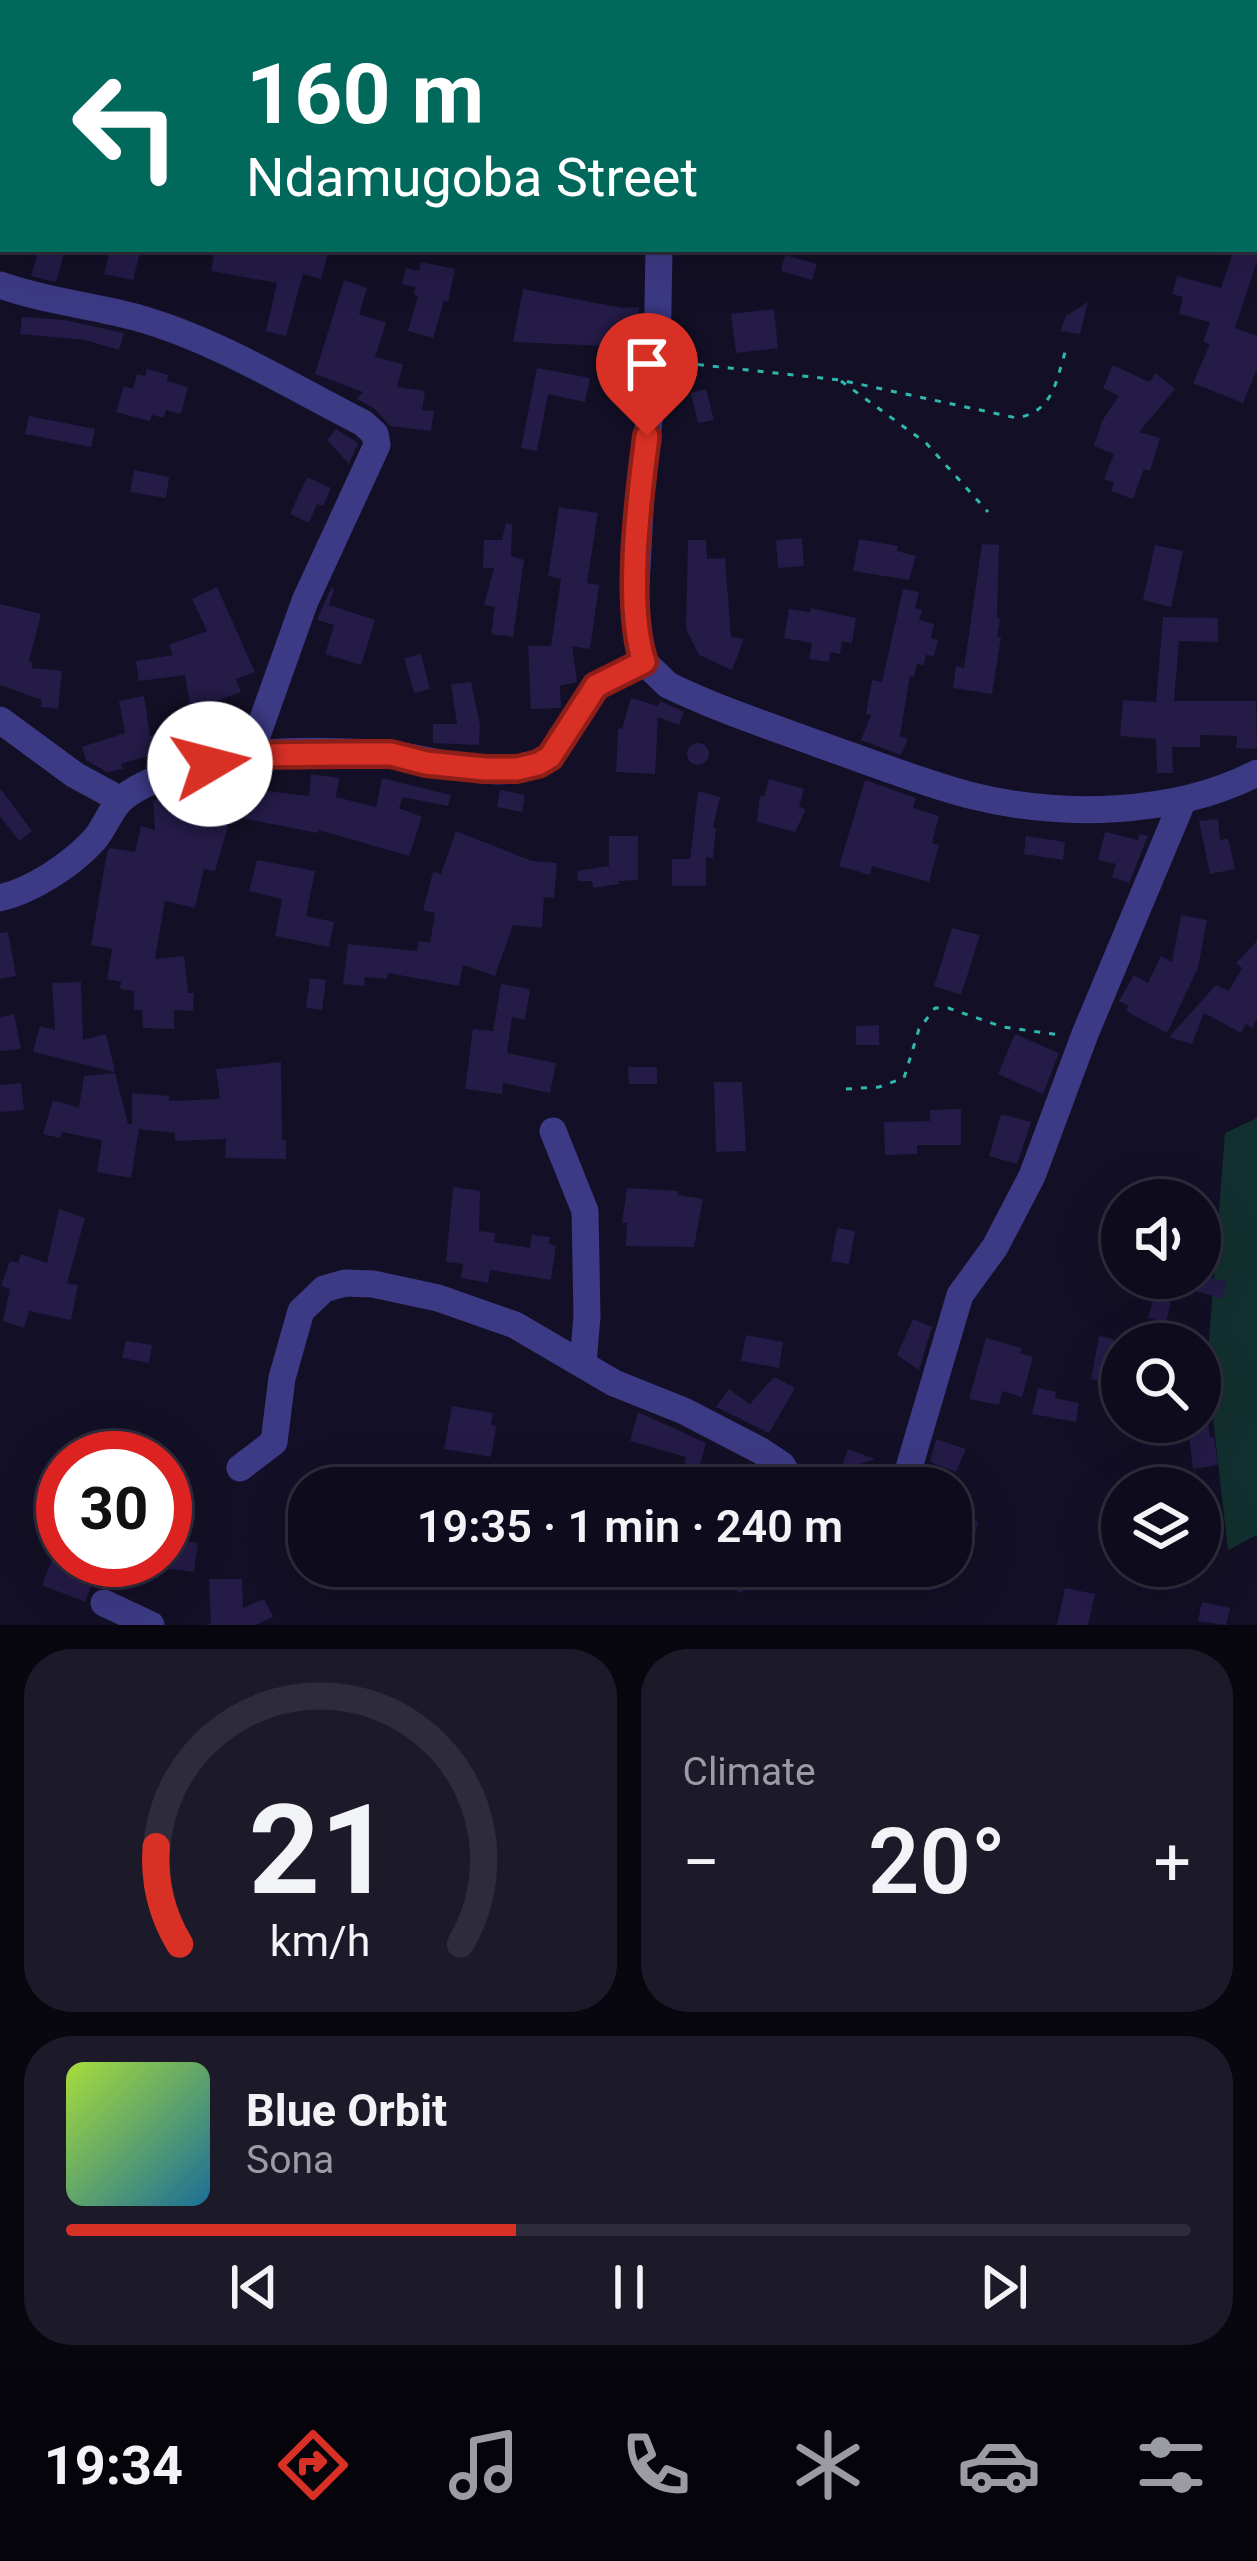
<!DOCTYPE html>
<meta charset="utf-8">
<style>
body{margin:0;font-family:Roboto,sans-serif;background:#1c1929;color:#f1f3f6;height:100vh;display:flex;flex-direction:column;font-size:45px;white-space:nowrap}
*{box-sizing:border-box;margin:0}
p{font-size:39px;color:#9b9ba3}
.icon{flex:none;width:66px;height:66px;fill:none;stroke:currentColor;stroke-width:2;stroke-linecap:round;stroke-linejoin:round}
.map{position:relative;height:1625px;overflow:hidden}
.side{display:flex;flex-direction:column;gap:24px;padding:24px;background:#08060f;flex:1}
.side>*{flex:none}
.top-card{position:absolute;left:0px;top:0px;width:1257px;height:252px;box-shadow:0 12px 48px #0002,0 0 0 3px #2e2b3b;background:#00695c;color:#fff;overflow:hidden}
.controls{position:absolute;left:1101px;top:1179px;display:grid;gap:24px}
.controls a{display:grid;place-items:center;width:120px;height:120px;border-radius:50%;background:#0e0b1c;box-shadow:0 12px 48px #0002,0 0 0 3px #2e2b3b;font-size:60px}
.speed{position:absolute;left:36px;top:1431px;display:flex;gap:24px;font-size:60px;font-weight:700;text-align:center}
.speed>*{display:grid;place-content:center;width:156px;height:156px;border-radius:50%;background:#0e0b1c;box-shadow:0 12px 48px #0002,0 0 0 3px #2e2b3b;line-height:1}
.speed .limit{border:18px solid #d22;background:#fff;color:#111}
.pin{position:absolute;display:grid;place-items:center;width:102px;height:102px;color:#fff;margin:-123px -51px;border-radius:50% 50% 50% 0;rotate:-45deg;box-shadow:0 0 12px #0007}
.pin .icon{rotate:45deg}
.me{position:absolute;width:132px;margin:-66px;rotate:82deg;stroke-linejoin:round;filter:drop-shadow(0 0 9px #0008)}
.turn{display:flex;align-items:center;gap:42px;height:252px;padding:0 48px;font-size:54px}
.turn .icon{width:156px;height:156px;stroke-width:2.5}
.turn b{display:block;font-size:84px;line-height:102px}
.big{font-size:90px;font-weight:600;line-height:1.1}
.side .widget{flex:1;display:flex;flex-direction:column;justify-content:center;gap:18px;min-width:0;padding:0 42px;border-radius:48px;background:#1c1929}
.side .dial{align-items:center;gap:0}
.dial svg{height:312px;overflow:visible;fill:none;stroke:#2e2b3b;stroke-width:7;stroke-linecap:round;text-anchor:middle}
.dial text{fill:#f1f3f6;stroke:none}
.song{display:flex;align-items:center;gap:36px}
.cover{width:144px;height:144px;border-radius:18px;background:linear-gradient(135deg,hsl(80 70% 55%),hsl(200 70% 35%))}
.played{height:12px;border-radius:6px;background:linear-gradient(90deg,#d93025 40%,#2e2b3b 40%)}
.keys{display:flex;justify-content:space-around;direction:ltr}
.heat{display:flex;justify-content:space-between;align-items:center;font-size:66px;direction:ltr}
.side .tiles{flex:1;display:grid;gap:24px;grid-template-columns:1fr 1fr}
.widget:last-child{grid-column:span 2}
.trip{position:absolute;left:288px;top:1467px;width:684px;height:120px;border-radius:48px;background:#0e0b1c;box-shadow:0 12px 48px #0002,0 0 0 3px #2e2b3b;font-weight:600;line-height:120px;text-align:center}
.dock{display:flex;height:192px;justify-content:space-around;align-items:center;background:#06040b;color:#9b9ba3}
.dock .icon{width:84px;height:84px}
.dock .on{color:#d93025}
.dock b{font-size:54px;color:#f1f3f6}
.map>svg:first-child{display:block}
.green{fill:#12302f}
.building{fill:#241b47}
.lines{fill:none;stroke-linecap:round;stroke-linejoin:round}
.path{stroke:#2fb8b0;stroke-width:3;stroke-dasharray:6 9;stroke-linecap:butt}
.minor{stroke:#3d3a85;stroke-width:27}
.route-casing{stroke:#8d1f18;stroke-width:30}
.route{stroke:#d93025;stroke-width:21}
</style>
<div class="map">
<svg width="1257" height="1625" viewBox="0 0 1257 1625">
<rect width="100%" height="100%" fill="#130f26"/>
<path class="green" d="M1257,1118V1535L1228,1550L1207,1366L1225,1133Z"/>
<path class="building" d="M39,249H65L56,282L31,276Z
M110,249H141L133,280L104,274Z
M215,249H329L321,279L303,274L286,336L266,331L277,283L211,271Z
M1234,249H1257V261L1235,328L1257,336V369L1243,403L1193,383L1210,344L1203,342L1210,322L1179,314L1183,297L1172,294L1177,276L1221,288Z
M785,255L817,264L812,280L781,271Z
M421,262L455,269L448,302L444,301L433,338L408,331L418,296L414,294L415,287L402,284L406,268L419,271Z
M344,280L367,288L359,314L386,323L375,357L403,364L397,387L425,391L422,410L434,411L431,431L390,426L375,409L357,399L363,392L315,374Z
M523,289L622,308L639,307L637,338L631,337L630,347L513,342Z
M1088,302L1080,334L1060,331L1066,316Z
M774,309L778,348L736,353L731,314Z
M22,317L64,320L124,333L119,350L85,340L20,334Z
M1113,365L1149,382L1156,373L1175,389L1139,432L1160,438L1150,471L1144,469L1133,499L1111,491L1114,482L1104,479L1114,454L1094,446L1102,421L1119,396L1103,388Z
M537,368L590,378L585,402L548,394L537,451L521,448Z
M147,369L168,375L167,381L188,387L181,414L166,410L164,418L152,415L150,421L116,412L124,386L133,389L137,374L145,376Z
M706,389L714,420L698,423L691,393Z
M29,416L95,429L91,447L25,434Z
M336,429L358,443L349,464L327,440Z
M134,470L169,477L166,498L130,492Z
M307,477L331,488L323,506L317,504L309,523L290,514Z
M559,507L598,513L587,583L599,585L590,649L572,646L577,682L560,686L561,708L531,709L528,646H551L561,579L548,576Z
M506,523L512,524L511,556L524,560L513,637L491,634L495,607L484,605L494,568H483L484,540H502Z
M802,538L804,566L778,568L776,540Z
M859,539L898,546L897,551L916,556L909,580L853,571Z
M688,540H706L707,559L725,558L731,637L744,639L732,670L699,655L686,629Z
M982,544L999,545L997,618L1000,619L997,637H1001L992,694L953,688L956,666L964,668Z
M1155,545L1183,551L1171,607L1143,600Z
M217,587L255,672L236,679L241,692L191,710L185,675L139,681L136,661L173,655L169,645L207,631L192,599Z
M331,588L334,589L329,605L375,620L361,665L325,654L334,625L317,620Z
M903,589L919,592L915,608L922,610L919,620L934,624L931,638L938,640L934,656L926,655L924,665L917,664L914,677L910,676L900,736L908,739L901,755L861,740L871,715L866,714L872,680L882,682Z
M0,604L41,614L29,661L33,663L31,668L62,671L58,709L41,707L42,700L0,685Z
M811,608L856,618L852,643L842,641L840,654L830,652L829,662L809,659L812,643L784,638L789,609L810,612Z
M1163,617L1218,618V642L1179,641L1174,701H1256L1257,749L1236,748L1237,736L1200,735V747H1172L1173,773H1157L1156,739L1120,736L1123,700L1156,702Z
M421,654L430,689L414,693L404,658Z
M471,682L480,725L479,745L433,743V724H457L451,684Z
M144,696L150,736L243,721L237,738L137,759L121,764L123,769L107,772L86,760L82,747L125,733L119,701Z
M631,698L658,706L660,701L684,712L679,725L658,717L655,774L616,772L618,728L622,729Z
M687 754a11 11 0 1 1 22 0a11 11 0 1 1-22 0Z
M311,774L339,778L336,797L376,807L382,778L451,795L448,806L403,797L399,808L422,817L409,856L319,830L318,833L231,816L215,871L204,869L195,908L165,901L155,959L184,956L188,993H194L193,1011L174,1010V1029L143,1028L142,1010H134V991L120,989L121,982L107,979L112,949L91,945L107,852L110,848L135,852L141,826L155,830L153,801L165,795L194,785L238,780L267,791L309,796Z
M769,779L804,789L799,807L806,809L795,832L757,822L760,796L764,797Z
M865,780L916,798L913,808L939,816L932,843L939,845L929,882L872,866L870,875L839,866Z
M0,788L32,831L19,841L0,816Z
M500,790L525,795L522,812L497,807Z
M698,791L720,797L713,827L716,828L713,858L706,857V886H672V859H690Z
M1218,819L1220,840L1228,838L1235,869L1210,874L1199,821Z
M456,831L532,861L557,863L554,898L544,897L542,928L513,925L495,976L463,965L459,986L388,973L387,979L365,977L364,986L343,984L348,944L417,951L418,941L430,943L435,913L423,910L433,872L441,874Z
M1105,832L1138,840L1140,834L1148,836L1129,883L1112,877L1116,864L1098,860Z
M609,836H638V880L618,881L619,884L593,888L592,881H578L577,871L609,866Z
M1026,836L1065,842L1063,860L1024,854Z
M257,860L315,871L306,916L334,922L329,947L275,936L282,899L249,891Z
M1181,915L1207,920L1198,968L1167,1033L1126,1011L1129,1006L1119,1001L1134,975L1148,983L1161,956L1172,962Z
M952,928L980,935L961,995L934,986Z
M8,932L16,976L0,979V933Z
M1257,941V1018L1252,1028L1246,1024L1241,1033L1204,1013L1192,1044L1169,1037L1216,985L1229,991L1242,968L1236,963Z
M310,978L326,980L322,1010L306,1008Z
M81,982L83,1040L106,1034L115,1072L33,1052L40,1026L55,1030L52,983Z
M501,984L530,989L525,1020L512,1017L507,1053L556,1063L550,1093L503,1083L502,1094L465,1089L473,1029L493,1031Z
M14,1014L21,1049L0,1051V1017Z
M879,1025V1045H856V1026Z
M1015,1034L1059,1053L1043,1094L998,1074Z
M281,1062L282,1140H286V1159L225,1158L226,1139L175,1141V1133L139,1129L131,1178L97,1172L102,1140L62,1132L60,1138L43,1134L53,1100L79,1108L84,1076L115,1073L128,1124H132V1093L169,1096V1101L220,1099L216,1069Z
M628,1067H657V1084H629Z
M714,1082H742L746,1151L716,1152Z
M21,1083L24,1110L0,1112V1085Z
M961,1109V1145H917V1154L885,1155L884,1122L930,1121V1110Z
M1001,1114L1031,1122L1017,1164L989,1156Z
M453,1187L480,1191L479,1231L495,1233L494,1242L530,1248L532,1235L550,1237L549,1244L556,1245L551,1280L490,1270L488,1283L461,1278L463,1264L446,1262Z
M627,1188L678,1191V1195L703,1199L694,1247L626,1246L627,1223H622Z
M59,1209L85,1218L67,1283L78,1285L71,1320L29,1311L24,1328L3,1321L10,1289L1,1286L10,1261L18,1263L21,1254L47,1263Z
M837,1228L855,1231L849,1264L831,1261Z
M1200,1274L1227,1282L1222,1299L1193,1290Z
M1156,1289L1173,1293L1166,1322L1148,1318Z
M913,1319L932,1327L919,1370L897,1355Z
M746,1335L783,1342L779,1368L741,1361Z
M1099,1336L1114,1339L1106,1382L1091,1379Z
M986,1338L1022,1348L1020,1353L1033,1357L1022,1397L1002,1391L999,1405L969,1399Z
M126,1341L152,1345L149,1363L122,1358Z
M774,1377L795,1388L769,1433L716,1407L729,1389L750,1404Z
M1038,1388L1056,1392L1055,1398L1079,1403L1076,1422L1032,1414Z
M452,1406L493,1413L491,1425L496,1426L491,1457L444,1449Z
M638,1412L706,1443L699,1468L684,1463L686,1457L630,1441Z
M1187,1422H1208L1210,1437H1214L1218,1465L1193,1469Z
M936,1439L966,1449L956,1472L930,1462Z
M848,1449L875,1459L840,1471Z
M734,1465L754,1469L749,1488H729Z
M951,1515L978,1522L970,1559L951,1555Z
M165,1539L198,1543L194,1572L165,1568Z
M52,1560H101L85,1602L42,1585Z
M719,1566H765L766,1574L748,1577L742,1593L723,1586L725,1582L713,1584Z
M209,1579H242L243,1608L264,1599L273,1617L255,1625H206L211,1623Z
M1065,1588L1095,1594L1088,1625H1057Z
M1202,1602L1230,1608L1226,1625L1198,1621Z"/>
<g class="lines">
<path class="path" d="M683,363L840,380L1017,418C1055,411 1056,379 1067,346
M841,381L926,443L988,512
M846,1089L879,1087L904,1078L919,1029L935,1008H948L1003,1027L1060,1035"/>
<path class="minor" d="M659,3V0
M659,249L657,361L642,474L635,605L638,644L644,662L668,685C717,709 770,726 821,745C870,762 920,782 969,795C1059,818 1174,816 1257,773
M0,285C45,301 90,305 135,317C215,339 290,386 363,423L375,434L377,445L305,601L250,755
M0,720L75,775L121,800
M0,898C33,890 71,865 94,840C104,829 109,813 119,802C140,779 209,760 239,756C285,749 341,751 387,754C438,758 502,788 550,757L596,686L644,662
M553,1131L585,1211L587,1316L583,1363
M240,1468L274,1442L282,1378L301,1311L324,1289L345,1283L373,1284L438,1298L515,1325L614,1383L684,1411L761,1451L782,1465L796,1488
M903,1488L960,1295L995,1247L1032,1176L1085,1034L1183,800
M104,1603L151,1625"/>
</g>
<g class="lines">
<defs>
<path id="route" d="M210,764L250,755L344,754H391L426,763L485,769H517L538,764L550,757L596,686L644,662C625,605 639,497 647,436"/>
</defs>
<use href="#route" class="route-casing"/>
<use href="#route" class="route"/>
</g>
</svg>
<div class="controls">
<a><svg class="icon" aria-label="sound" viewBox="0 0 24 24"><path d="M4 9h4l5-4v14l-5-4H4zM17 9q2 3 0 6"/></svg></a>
<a><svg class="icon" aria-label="search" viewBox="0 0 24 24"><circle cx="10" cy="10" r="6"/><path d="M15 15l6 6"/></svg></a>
<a><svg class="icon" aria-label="layers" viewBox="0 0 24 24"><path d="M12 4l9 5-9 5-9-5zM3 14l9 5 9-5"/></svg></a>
</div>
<div class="speed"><div class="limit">30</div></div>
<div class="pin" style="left:647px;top:436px;background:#d93025"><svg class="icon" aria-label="arrive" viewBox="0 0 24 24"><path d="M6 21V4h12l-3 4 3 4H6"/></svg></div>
<svg class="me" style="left:210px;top:764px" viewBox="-20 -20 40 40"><circle r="19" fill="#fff"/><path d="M0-13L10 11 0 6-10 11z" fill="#d93025"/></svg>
<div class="trip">19:35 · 1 min · 240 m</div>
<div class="top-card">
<div class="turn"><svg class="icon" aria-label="left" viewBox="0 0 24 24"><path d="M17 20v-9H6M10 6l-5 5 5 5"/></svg><div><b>160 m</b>Ndamugoba Street</div></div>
</div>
</div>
<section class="side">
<div class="tiles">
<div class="widget dial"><svg viewBox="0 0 100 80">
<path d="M14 69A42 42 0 1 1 86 69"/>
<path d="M14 69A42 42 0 0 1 8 44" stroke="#d93025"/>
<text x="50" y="56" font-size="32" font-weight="700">21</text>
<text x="50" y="72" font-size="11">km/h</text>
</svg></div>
<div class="widget"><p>Climate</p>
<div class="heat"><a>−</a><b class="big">20°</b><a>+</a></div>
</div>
<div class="widget">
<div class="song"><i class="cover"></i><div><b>Blue Orbit</b><p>Sona</p></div></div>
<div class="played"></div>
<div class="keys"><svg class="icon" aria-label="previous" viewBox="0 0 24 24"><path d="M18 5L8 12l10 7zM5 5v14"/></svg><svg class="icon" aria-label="pause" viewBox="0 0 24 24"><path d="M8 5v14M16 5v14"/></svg><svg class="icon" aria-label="next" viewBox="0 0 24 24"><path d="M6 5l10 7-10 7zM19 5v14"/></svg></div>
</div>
</div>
</section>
<nav class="dock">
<b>19:34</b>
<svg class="icon on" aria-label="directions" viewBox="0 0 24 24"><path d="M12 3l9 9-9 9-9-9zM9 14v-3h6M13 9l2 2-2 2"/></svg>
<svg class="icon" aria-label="music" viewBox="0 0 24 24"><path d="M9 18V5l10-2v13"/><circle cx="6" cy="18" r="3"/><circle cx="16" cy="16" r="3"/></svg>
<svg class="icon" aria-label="phone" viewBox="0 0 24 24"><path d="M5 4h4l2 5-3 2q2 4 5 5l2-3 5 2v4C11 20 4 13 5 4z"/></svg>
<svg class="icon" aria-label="climate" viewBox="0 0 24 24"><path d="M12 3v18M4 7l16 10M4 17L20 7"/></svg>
<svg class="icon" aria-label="car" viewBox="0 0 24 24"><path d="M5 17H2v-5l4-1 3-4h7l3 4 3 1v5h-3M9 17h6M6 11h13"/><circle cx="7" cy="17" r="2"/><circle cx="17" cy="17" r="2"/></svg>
<svg class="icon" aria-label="filters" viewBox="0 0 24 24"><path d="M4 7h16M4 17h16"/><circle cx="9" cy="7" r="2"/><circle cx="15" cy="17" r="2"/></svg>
</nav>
